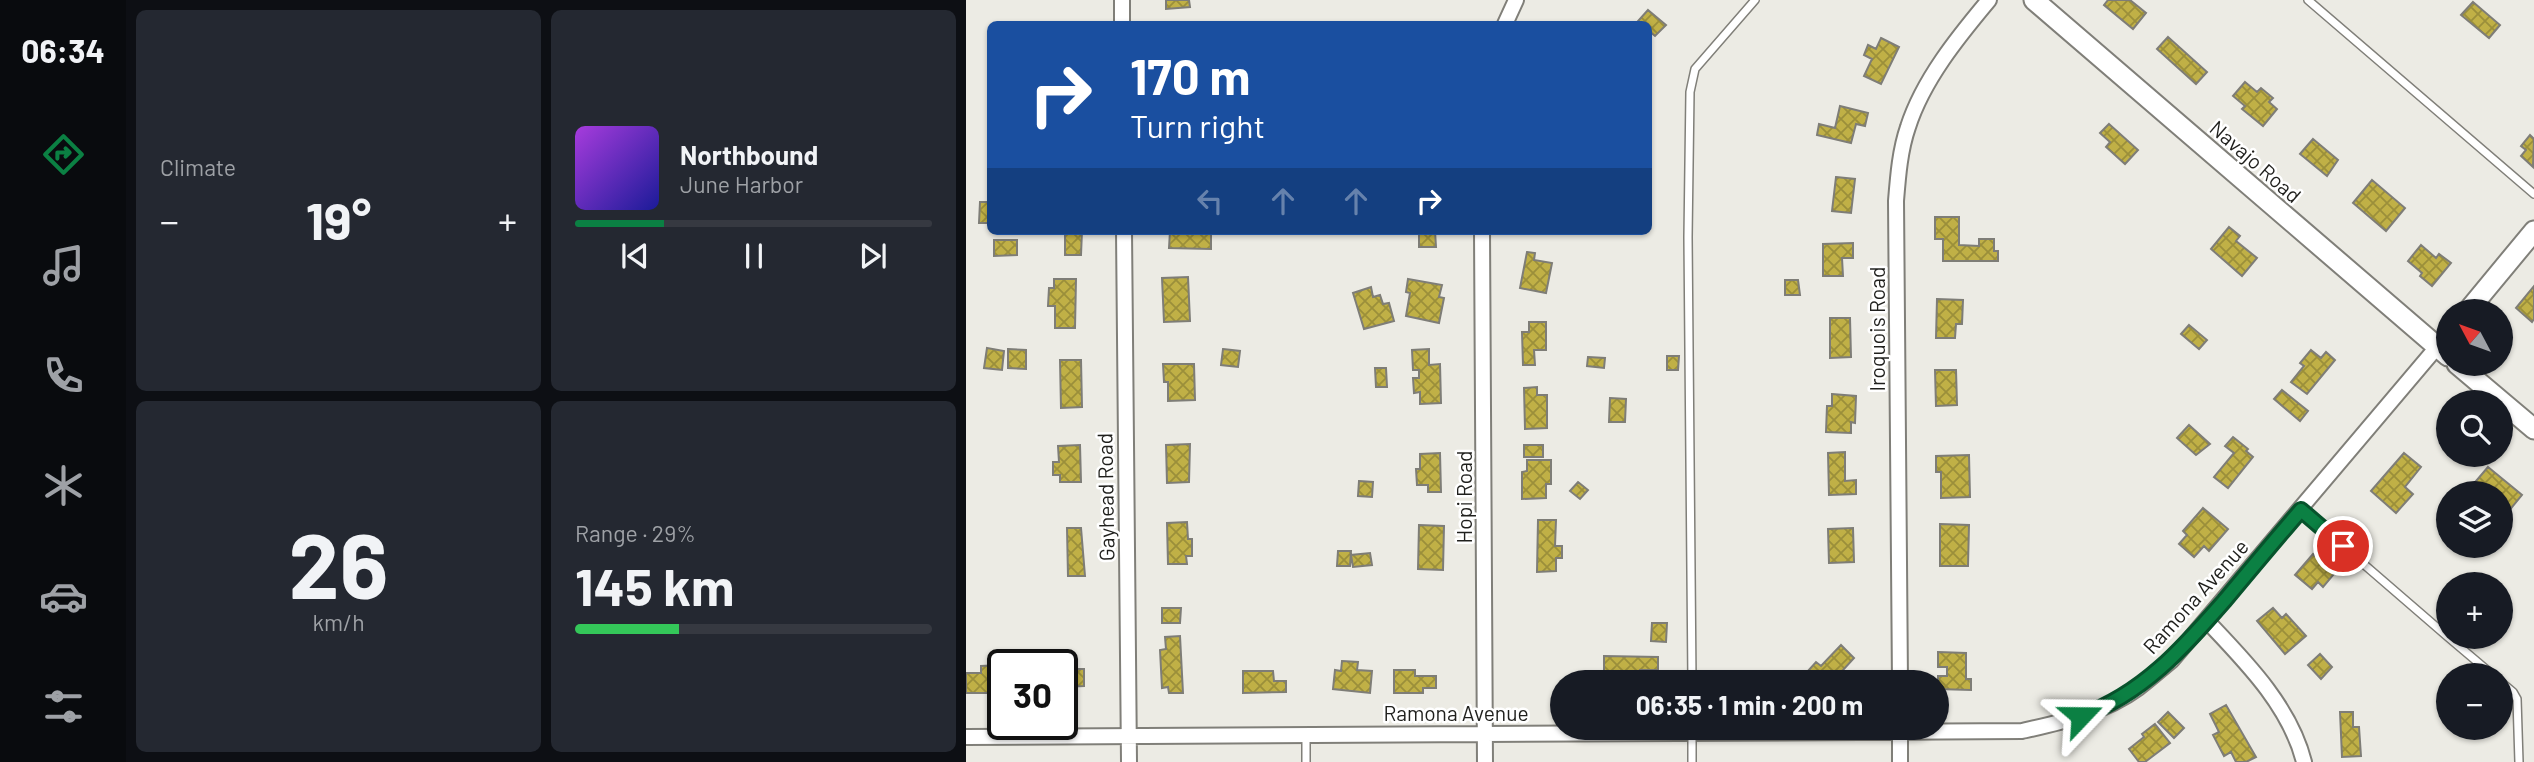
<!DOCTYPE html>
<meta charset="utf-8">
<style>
body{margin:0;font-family:Barlow,sans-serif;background:#242831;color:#f1f3f6;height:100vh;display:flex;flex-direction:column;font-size:26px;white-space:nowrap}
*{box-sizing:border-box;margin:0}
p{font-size:23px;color:#9ea1a6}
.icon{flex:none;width:38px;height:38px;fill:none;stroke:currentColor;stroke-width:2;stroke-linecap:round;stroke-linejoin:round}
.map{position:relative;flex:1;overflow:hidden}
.sheet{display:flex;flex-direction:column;gap:10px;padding:10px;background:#0d0f14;width:840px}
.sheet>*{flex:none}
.guide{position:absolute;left:21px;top:21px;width:665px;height:214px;border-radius:10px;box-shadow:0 2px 5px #0004;background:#1a4fa0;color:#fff;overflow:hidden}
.needle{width:46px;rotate:311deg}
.tools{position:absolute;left:1470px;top:299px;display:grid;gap:14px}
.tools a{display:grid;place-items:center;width:77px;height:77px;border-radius:50%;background:#171b24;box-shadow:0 2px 5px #0004;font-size:35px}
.speed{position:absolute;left:21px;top:649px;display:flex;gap:14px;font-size:35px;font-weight:700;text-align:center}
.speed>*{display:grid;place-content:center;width:91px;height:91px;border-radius:50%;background:#171b24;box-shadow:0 2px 5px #0004;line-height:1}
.speed .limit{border:4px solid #111;border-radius:10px;background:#fff;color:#111}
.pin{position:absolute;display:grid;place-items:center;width:60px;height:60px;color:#fff;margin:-30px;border:4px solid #fff;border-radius:50%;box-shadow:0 2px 7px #0007}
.me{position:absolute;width:77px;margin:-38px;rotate:67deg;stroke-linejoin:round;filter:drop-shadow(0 0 5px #0008)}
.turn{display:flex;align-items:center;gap:24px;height:147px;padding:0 28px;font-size:32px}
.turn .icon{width:91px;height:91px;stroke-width:2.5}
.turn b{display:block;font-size:49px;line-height:60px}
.lanes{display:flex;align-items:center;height:66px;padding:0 28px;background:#0003;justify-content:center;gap:35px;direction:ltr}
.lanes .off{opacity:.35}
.big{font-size:52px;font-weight:700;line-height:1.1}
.sheet .widget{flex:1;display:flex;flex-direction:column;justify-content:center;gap:10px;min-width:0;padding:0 24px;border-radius:10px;background:#242831}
.sheet .dial{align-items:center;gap:0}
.dial b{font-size:91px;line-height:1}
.song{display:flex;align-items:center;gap:21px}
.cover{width:84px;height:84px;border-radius:10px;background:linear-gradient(135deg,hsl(280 70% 55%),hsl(240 70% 35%))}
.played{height:7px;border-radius:4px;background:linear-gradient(90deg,#0b8043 25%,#363941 25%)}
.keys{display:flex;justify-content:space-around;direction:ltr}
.heat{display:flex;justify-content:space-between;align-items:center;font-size:38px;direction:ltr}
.charge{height:10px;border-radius:5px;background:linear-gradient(90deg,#34c759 29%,#363941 0)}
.sheet .tiles{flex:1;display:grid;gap:10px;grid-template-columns:repeat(2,1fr)}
.trip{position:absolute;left:584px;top:670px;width:399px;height:70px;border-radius:35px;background:#171b24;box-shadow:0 2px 5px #0004;font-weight:700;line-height:70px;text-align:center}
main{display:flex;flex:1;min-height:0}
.tabs{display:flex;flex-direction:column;width:126px;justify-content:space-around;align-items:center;background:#090b0e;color:#9ea1a6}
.tabs .icon{width:49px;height:49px}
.tabs .current{color:#0b8043}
.tabs b{font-size:32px;color:#f1f3f6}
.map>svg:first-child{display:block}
.building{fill:url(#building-cross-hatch);stroke:#7e7d77;stroke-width:2}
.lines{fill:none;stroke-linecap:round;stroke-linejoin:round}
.lane-casing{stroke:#807f79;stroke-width:10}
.street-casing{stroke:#807f79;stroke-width:18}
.secondary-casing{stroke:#807f79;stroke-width:23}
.lane{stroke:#fff;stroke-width:7}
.street{stroke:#fff;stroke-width:14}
.secondary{stroke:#fff;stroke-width:19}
.route-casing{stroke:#07532c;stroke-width:18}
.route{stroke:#0b8043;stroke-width:12}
.labels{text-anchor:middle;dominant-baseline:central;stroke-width:5;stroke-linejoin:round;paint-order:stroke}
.street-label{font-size:21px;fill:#1f1f1c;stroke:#fff}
</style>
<main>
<nav class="tabs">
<b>06:34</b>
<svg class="icon current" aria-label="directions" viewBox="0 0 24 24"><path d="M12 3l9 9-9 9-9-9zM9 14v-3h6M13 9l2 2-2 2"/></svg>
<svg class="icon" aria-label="music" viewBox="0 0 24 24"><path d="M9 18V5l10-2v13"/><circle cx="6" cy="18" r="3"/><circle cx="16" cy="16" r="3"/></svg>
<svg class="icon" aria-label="phone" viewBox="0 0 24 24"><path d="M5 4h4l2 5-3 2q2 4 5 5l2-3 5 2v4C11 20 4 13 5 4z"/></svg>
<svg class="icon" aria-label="climate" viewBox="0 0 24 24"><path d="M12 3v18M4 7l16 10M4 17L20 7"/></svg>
<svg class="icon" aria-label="car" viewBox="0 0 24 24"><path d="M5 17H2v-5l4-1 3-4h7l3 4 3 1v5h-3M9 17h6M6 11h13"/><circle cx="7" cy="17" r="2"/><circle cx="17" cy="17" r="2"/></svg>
<svg class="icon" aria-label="filters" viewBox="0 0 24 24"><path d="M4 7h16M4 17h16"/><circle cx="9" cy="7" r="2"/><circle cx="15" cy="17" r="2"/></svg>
</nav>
<section class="sheet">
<div class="tiles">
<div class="widget"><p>Climate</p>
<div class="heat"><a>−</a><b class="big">19°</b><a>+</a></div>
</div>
<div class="widget">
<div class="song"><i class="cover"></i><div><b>Northbound</b><p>June Harbor</p></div></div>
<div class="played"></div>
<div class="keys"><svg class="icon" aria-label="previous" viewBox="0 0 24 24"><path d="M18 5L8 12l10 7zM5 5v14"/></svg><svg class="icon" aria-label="pause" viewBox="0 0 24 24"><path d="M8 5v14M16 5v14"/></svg><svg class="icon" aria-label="next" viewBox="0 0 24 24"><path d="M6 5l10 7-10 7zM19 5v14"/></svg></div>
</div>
<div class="widget dial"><b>26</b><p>km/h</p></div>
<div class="widget"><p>Range · 29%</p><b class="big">145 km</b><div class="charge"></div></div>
</div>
</section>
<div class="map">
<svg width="1568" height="762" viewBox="0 0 1568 762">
<defs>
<pattern id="building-cross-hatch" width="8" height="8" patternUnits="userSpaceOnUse" patternTransform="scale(1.75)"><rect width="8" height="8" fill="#c0b046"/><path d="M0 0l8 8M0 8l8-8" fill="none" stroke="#9b8f3a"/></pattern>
</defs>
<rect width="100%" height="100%" fill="#ecebe4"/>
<path class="building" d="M200,0H223L224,7L200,9Z
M1142,0H1164L1180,13L1167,29L1138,5Z
M1507,2L1534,25L1523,38L1495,15Z
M682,10L700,25L689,36L682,30V24H676L672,21Z
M1202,37L1241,72L1230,84L1191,49Z
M915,38L933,47L915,84L898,76L906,59L898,55L902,45L910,49Z
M1279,82L1291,92L1295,88L1307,98L1303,102L1311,109L1297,126L1276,109L1279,106L1267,96Z
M874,106L902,113L899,126L890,124L885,143L851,135L853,124L869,128Z
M1143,124L1172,150L1159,164L1140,147L1144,142L1134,133Z
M1564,135L1568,139L1567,167L1555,156L1560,150L1555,146Z
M1347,139L1372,160L1361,176L1334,154Z
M870,177L889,179L885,213L866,211Z
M1406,180L1439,208L1420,231L1387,203Z
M14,202H24V223H13Z
M969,217H993V245L1013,246V239H1028V251H1032V261H977V239H969Z
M1263,227L1274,236L1270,241L1291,258L1276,276L1245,249Z
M99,231H116L115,255H99Z
M204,231L245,232V249L203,248Z
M453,231H469L470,247H453Z
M28,240H51V255L28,256Z
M887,243V258H876L877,276H857V244Z
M1455,245L1470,258L1473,254L1485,263L1466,286L1454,276L1456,273L1442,261Z
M561,252L569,253L568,260L586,263L580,293L554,288Z
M222,277L224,321L198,322L196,278Z
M88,279H110L109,328H89V306H82L83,288H88Z
M442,279L476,285L473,297L478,298L473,323L440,316L444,293L440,292Z
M819,280H832L834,295H819Z
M1568,286V319L1566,322L1550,308Z
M405,287L407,297L414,295L417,304L423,303L428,321L398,329L387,293Z
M971,299L997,300L996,324H990L989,338H970Z
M864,318H884L885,357L864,358Z
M563,322H580V350H568L569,365H557L556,332H563Z
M1223,325L1241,340L1233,349L1215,334Z
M21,348L38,351L36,370L18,368Z
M42,349L60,350V369L42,368Z
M257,349L274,351L272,367L255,365Z
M463,349V365L474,364L475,403L454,404V392L448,393L447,378H453V370H447L446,350Z
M1345,350L1355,358L1360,352L1369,360L1341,394L1325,382L1338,366L1334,363Z
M701,356H713L712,370H701Z
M622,357L639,358L638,368L621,366Z
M94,360H115L116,407L95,408Z
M197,364H228L229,400L202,401V382H198Z
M409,368H420L421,387H410Z
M969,370H990L991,405L970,406Z
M571,387V395H581V428L559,429L558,388Z
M1316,390L1342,411L1334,421L1308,399Z
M866,394L890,396L889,423L885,422V433L860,432L861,406H866Z
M644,398L660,399L659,422H643Z
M1223,425L1244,444L1230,455L1211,438Z
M1267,437L1282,449L1280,451L1287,457L1262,488L1248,477L1268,453L1259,446Z
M224,444L223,482L201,483L200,445Z
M114,445L115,482H94V475H87V462H93L92,446Z
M558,445H577V457H558Z
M879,452V481L890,480V494L863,495L862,453Z
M474,453L475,492H462V485H451L450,469H454V454Z
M1438,453L1455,467L1439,487L1447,494L1430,513L1405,491Z
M1003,455L1004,497L975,498V472H970V456Z
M561,460H585V484H580V498L556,499V472L561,471Z
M1522,467L1556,495L1542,512L1535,506V494H1499Z
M393,481L407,482L406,497L392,496Z
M612,482L622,490L614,499L604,491Z
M1237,508L1262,529L1243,551L1238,546L1228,557L1213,544L1221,535L1217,531Z
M572,520H590L589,546H596V558H590V571L571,572Z
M221,522L222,539H226V556H220L221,564H202L201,523Z
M974,524L1003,525L1002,566H974Z
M453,525L478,526L477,570L452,569Z
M101,528H115L119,576H102Z
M887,528L888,562L863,563L862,529Z
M1359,544L1374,557L1363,570L1368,574L1357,587L1352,582L1346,589L1329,575L1347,554L1349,556Z
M372,551H385L384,566H371Z
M404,553L406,565L387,567L385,555Z
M196,608H215L214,623H196Z
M1307,608L1316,618L1320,614L1340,636L1319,654L1291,621Z
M686,623H701L700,642L685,641Z
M214,636L217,693H203L202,687L196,688L194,650L200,649L199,637Z
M875,645L888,658L877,670L880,672L870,682H854L842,671L850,662L855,666Z
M972,652L1000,653V679H1005V690L972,689V676H981V667H972Z
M1354,654L1366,667L1355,679L1342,665Z
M638,656L692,657V670H674L673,682H659V678L638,677Z
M376,661L392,662L391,670L406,671L404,693L367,689L369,670L375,671Z
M35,665L37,693H0V673H15V666Z
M96,669H118V686L96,687Z
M428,670H449V676H470V688H457V693H428Z
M277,671H307L308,681H320V692L277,693Z
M1260,705L1290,757L1280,762H1270L1265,752L1258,756L1247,735L1253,732L1244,714Z
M1202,712L1218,728L1208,738L1192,722Z
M1374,712H1387V727H1393L1395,756L1376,757Z
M1189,724L1204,743L1179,762H1173L1163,749L1178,737L1176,734Z"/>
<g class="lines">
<defs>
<path id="lane" d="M1342,0L1568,194
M1335,510L1482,637
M1482,637L1528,676
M726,682L722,237L724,92L729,69L789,0
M1535,682L1547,692L1551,699L1553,762
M726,731V762
M340,736V762"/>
<path id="street" d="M156,0V24
M539,24L550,0
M158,231L163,762
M516,231L519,762
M1241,621C1279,661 1324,706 1338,762
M934,682L930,201C932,176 934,150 942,127C957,80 992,37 1023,0
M934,728V762
M0,737L1056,731C1096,722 1138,713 1172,688C1184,679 1195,669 1206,660L1471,347"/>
<path id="secondary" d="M1068,0L1482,356
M1501,312L1568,231
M1491,364L1568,429"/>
</defs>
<use href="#lane" class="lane-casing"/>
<use href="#street" class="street-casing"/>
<use href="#secondary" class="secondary-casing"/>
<use href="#lane" class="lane"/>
<use href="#street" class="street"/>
<use href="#secondary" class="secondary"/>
</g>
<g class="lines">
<defs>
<path id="route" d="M1115,716C1177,694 1217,648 1259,600C1284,570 1309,540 1335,510L1377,546"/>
</defs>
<use href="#route" class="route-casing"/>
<use href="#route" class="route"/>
</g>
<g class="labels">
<g class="street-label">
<text transform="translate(1290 161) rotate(41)">Navajo Road</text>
<text transform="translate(910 329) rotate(-90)">Iroquois Road</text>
<text transform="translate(139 497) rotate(-91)">Gayhead Road</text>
<text transform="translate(497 497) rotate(-90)">Hopi Road</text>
<text transform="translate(1229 596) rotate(-48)">Ramona Avenue</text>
<text x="490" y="712">Ramona Avenue</text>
</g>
</g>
</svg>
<div class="tools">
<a><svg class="needle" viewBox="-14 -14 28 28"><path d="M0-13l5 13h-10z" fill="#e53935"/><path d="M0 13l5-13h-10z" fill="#9ea1a6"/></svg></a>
<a><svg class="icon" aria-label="search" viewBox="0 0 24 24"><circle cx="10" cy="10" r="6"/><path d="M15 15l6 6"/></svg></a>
<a><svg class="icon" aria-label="layers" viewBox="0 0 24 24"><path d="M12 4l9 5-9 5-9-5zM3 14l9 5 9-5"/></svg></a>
<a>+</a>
<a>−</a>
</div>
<div class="speed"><div class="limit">30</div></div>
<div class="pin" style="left:1377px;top:546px;background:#d93025"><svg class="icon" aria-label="arrive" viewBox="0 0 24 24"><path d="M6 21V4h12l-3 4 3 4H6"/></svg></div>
<svg class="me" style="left:1115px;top:716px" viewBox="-20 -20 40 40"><path d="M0-17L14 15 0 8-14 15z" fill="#0b8043" stroke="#fff" stroke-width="4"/></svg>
<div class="trip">06:35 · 1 min · 200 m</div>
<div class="guide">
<div class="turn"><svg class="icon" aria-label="right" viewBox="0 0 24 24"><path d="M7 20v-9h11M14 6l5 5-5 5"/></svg><div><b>170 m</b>Turn right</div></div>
<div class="lanes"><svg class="icon off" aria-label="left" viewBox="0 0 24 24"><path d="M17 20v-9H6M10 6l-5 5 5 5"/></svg><svg class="icon off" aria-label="ahead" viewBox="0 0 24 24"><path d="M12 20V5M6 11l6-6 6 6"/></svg><svg class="icon off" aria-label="ahead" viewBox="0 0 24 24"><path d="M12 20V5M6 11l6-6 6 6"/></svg><svg class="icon" aria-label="right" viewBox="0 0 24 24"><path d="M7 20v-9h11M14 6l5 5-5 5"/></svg></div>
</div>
</div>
</main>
